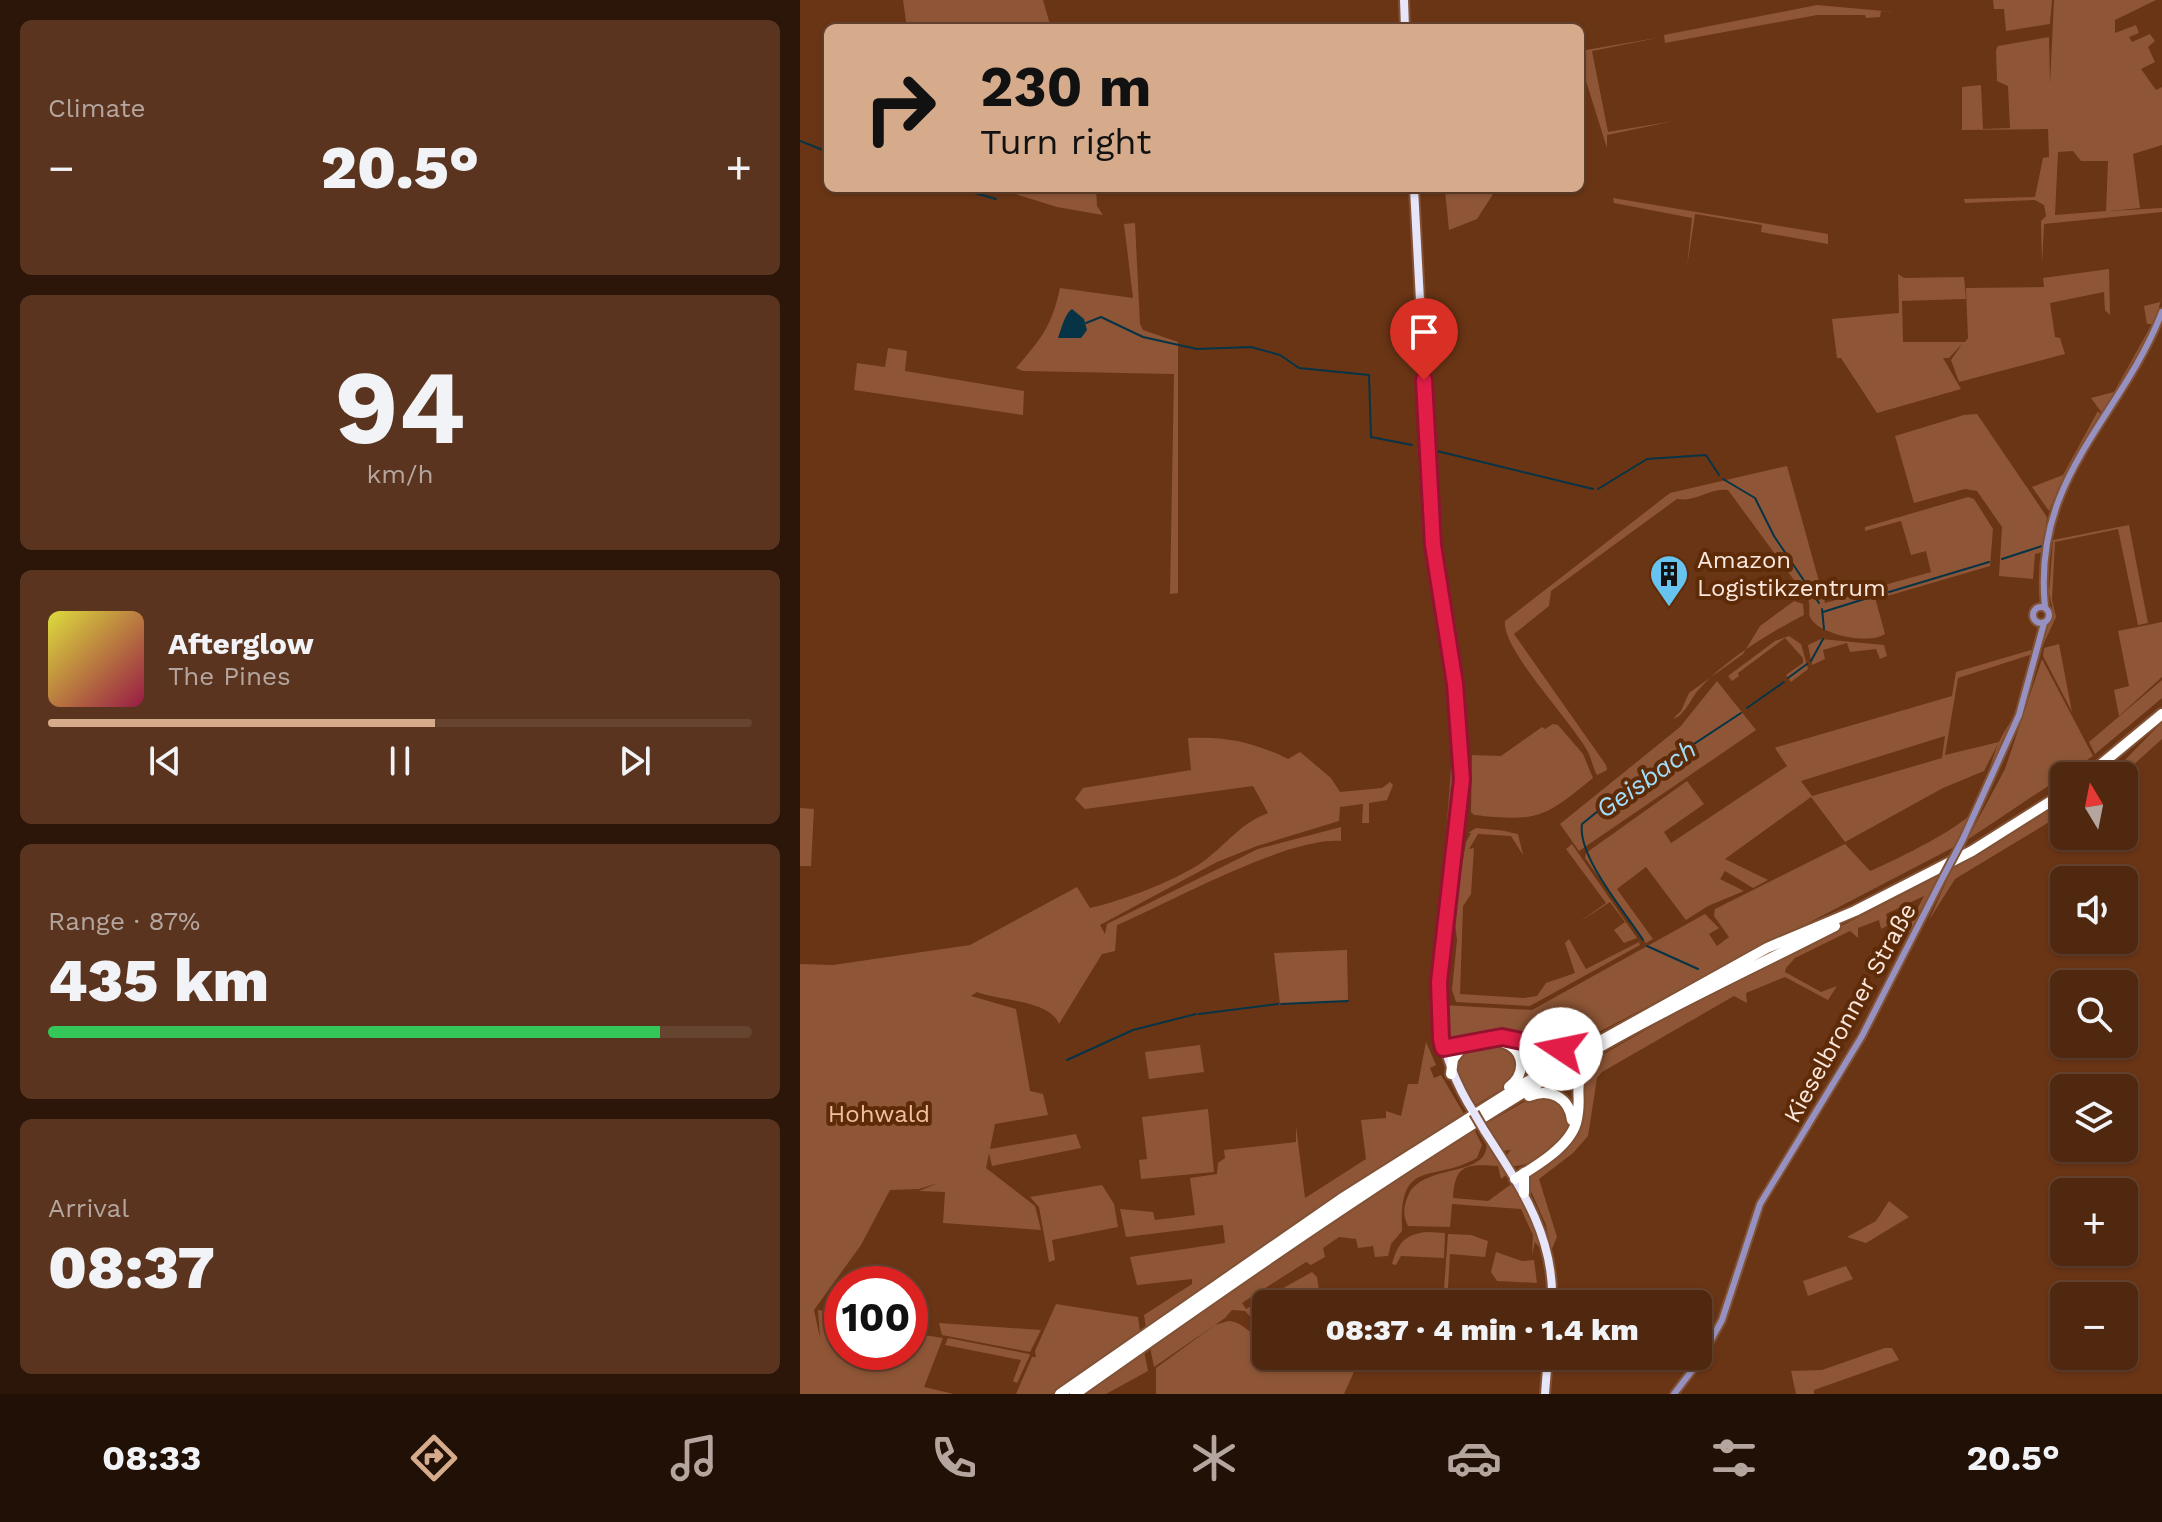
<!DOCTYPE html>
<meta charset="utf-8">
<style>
body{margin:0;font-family:"Work Sans",sans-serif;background:#5a341e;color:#f1f3f6;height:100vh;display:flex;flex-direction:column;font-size:30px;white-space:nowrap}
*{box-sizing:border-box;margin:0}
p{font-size:26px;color:#b4a69f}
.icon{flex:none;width:44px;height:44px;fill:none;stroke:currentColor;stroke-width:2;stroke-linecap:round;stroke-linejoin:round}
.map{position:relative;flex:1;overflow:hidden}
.drawer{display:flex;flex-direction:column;gap:20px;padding:20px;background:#2c1609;width:800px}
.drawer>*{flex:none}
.banner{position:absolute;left:24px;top:24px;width:760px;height:168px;border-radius:12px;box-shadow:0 2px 6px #0004,0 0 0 2px #674430;background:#d6ab8b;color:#111;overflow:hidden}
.needle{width:52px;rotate:350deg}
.tools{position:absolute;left:1250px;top:762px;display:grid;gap:16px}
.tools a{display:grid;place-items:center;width:88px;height:88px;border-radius:12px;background:#502810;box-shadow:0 2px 6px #0004,0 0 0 2px #674430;font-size:40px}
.speed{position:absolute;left:24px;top:1266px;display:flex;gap:16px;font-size:40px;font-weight:700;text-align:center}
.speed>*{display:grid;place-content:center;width:104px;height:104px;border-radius:50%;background:#502810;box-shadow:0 2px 6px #0004,0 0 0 2px #674430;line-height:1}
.speed .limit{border:12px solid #d22;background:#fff;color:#111}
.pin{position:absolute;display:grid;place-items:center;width:68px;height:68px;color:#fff;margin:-82px -34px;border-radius:50% 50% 50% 0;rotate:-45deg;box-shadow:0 0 8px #0007}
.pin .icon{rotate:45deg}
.me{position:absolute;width:88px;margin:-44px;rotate:281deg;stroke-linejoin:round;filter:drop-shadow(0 0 6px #0008)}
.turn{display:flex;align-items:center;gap:28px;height:168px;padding:0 24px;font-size:36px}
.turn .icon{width:104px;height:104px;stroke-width:2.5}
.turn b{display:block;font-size:56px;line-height:68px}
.big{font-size:60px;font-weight:800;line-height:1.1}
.drawer .card{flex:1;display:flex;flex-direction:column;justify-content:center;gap:12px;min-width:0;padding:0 28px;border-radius:12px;background:#5a341e}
.drawer .dial{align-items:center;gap:0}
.dial b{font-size:104px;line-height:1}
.song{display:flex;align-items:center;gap:24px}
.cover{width:96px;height:96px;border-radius:12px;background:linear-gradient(135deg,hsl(60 70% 55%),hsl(340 70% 35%))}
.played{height:8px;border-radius:4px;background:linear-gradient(90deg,#d6ab8b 55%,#674430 55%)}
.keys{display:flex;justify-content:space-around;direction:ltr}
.heat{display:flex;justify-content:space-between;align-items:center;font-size:44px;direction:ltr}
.charge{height:12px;border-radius:6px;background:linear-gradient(90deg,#34c759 87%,#674430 0)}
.trip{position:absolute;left:452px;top:1290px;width:460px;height:80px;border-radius:12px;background:#502810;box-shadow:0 2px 6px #0004,0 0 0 2px #674430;font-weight:800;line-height:80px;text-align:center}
.tab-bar{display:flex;height:128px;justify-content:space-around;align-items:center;background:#201006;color:#b4a69f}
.tab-bar .icon{width:56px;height:56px}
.tab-bar .active{color:#d6ab8b}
.tab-bar b{font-size:36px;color:#f1f3f6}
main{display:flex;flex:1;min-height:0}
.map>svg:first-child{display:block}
.green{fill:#8e5636;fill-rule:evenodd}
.water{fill:#063446}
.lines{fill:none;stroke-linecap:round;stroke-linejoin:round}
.stream{stroke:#063446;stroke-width:2}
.minor-casing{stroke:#815135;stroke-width:10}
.major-casing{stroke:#815135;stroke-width:12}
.highway-casing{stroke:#815135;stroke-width:14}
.minor{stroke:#9691c0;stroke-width:6}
.major{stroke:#e7e5f9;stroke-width:8}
.highway{stroke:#fff;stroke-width:10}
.minor-bridge-casing{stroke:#815135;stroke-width:10;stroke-linecap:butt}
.major-bridge-casing{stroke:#815135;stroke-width:12;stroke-linecap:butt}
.minor-bridge{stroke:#9691c0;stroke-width:6}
.major-bridge{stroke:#e7e5f9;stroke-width:8}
.route-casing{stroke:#92132f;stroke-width:20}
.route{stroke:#e11d48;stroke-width:14}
.labels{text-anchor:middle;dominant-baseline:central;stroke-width:8;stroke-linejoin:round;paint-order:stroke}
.poi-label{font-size:24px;fill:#fbe7dd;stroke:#5e2b08;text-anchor:start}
.street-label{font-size:24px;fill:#fbe7dd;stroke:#5e2b08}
.park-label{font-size:24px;fill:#f3bda0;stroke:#5e2b08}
.water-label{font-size:26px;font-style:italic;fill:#a0ddfa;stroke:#5e2b08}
</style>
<main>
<section class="drawer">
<div class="card"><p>Climate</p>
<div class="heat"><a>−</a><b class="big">20.5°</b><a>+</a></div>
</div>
<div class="card dial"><b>94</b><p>km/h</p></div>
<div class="card">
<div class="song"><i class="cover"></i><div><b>Afterglow</b><p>The Pines</p></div></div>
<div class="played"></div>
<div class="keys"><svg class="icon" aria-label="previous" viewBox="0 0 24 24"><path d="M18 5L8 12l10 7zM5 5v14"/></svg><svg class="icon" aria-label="pause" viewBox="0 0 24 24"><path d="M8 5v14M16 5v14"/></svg><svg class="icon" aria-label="next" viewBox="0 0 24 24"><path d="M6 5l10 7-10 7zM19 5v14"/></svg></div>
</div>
<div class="card"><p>Range · 87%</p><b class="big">435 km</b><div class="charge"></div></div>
<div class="card"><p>Arrival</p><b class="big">08:37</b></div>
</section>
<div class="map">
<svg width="1362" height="1394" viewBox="0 0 1362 1394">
<rect width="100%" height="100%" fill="#6a3515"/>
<path class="green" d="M103,0H243L251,28H107Z
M1193,0H1252L1250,24L1206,31L1204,9H1194Z
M1254,0H1356L1315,20V33L1336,25L1339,33L1329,37L1332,42L1350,34L1355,41L1348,47L1355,62L1341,69L1356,90L1362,87V145L1333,154L1340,208L1310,211L1362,208V212L1244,224L1242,264L1241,221L1246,216L1244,205L1235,200L1165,203L1164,199L1235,197L1243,158L1249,157L1248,129L1162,130V87L1181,85L1183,129L1210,128L1208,86L1197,81L1196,50L1198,46L1249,37L1250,84ZM1273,151L1281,161H1308L1306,211L1255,215L1258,152Z
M1017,5L1095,12L1081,11L1080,17L1066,18L1065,15H1017L865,43L864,35Z
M862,37L792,51L808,132L874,121L807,135V148L780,62V51Z
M196,188H296L297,206L303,215L257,207Z
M655,188H697L677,219L649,230L645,191Z
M813,198L1028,234V244L961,232L962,225L895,214L887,267L892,218L814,203Z
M335,223L340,324L343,330L378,342V593L370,594L374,374L223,371L216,368C241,339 252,326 260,288L333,298L324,224Z
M1309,269L1310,315L1305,310L1304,292L1250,303L1255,337L1260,338L1265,354L1159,382L1151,360L1163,343L1149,358H1143L1161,389L1077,413L1041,358H1037L1032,319L1099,313L1098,274L1104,278L1164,277L1166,299L1102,301L1103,342H1165L1168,338L1166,288L1244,287L1243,278Z
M1362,295L1355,324L1302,413L1291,398L1314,392L1352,324H1347L1344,306L1360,302Z
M88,348L107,351L105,371L224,391L223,415L54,390L57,363L85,367Z
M1298,411L1301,416L1264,476L1249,511L1232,487L1263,475Z
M1177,414L1247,517L1243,552L1235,554L1233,579L1199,576L1202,527L1177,491L1165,489L1114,503L1095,436L1164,415Z
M987,466L1025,603L1073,590L1085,634C1070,645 1018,635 1010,617C1008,613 1011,606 1008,599L928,490C908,488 899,502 877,499L751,591L749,606L714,634L806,765L807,770L797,775C793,768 792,760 788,752C773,723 701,649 705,621L870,493Z
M1168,497L1174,499L1193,529L1190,566L1084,597L1081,586L1131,572L1126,551L1111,555L1101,521L1065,531V527Z
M1329,525L1348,623L1338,625L1318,529L1255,542L1252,600L1256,617L1243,645L1245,630L1254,615L1249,593L1253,540Z
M994,601L1003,604L1004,615C971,632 928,658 901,687C891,697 886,715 873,719L881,711L889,693L943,654L960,626Z
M1362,622V677L1319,716L1314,690L1329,686L1318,631Z
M989,636L1001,644L1008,669L991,682L986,675L1003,663V658L985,638L938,673L939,676L932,681L928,676L975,641Z
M1021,639L1084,645L1087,656L1080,659L1076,649L1050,652L1047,643L1023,650L1025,659L1012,665L1008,645Z
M1259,644L1272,712L1243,656L1244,648Z
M1231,650L1233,654L1158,678L1145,755L1199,742L1184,771L1143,788L1045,842L1011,797L925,859L968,880L953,888L925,871L920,879L944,891L908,906L886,920L846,867L817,889L853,939L846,943L785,858L786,853L887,781L904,804L864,832L871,843L987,766L975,748L977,747L1152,696L1156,672ZM1145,736L1142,758L1012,796L1001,781Z
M1242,659L1293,756L1167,840L1205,769Z
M1362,680V698L1295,754L1289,742Z
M917,681L956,730L779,851L760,824L880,727Z
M1215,717L1187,787L1156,846L772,1046C744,1051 723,1033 696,1035C680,1036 660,1048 646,1041L642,1005L732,1010L905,914L919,928L909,934L917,946L929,937L914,916L915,909L1045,844L1070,871C1090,863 1163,827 1172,812C1190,782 1191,743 1215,717Z
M1362,722V739L1321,776L1304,773V776H1296L1323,762Z
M753,724L758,725L783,754L793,778C744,818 738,822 674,815L671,812L672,755L701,756L742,727L745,729Z
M388,738C425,736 454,742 488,759L500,752L531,778L540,792L582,788L590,782L593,785L587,800L569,803V823H562L563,804L540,807L539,821L457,846L417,862L300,925L305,934L307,924L458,849L541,827V841C487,837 371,902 317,925L315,951L302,954L259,1024C250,1000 200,1001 177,992L171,996L216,1009L230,1091L243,1094L248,1115L195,1124L190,1149L276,1134L281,1148L192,1166L189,1153L186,1168L235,1206L241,1230L143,1223L145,1192L119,1191L138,1183L119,1189L90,1190L61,1245L14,1310L20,1338L18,1310L42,1313V1352H110V1333L143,1338L124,1387L154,1394H0V964L33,965L170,945L277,887L290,908C322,901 384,878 409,857C430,840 442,823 468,813L453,786L285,809L275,799L283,788L391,770Z
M1264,800V813L1155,879L1129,920L1152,869Z
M0,808L14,809L11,866H0Z
M676,828L717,832L703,831L718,834L723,855L711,836L678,834L669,849L674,848L671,894L663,906L660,994L724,998L737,996L746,983L775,973L765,943L769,939L786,969L839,942L840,945L730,1006L656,1002L652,990L657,940L654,916L666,842L671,833H668Z
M772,844L837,938L824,943L814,930L825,922L810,902L778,923L806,903L766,849Z
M1142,874L1094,968L1110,934L1107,929L1124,896L1086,914L1089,925L1081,929L1079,920L1058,928V938L1050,931L995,958L986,968L985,972L1021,992L1037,986L1028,1000L985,977L946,993L947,1003L934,996L802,1072L797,1078L788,1136L773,1153L739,1179L757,1237L751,1251L746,1225L725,1178L767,1144L778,1086L795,1059L905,996Z
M547,950L548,1001L480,1004L474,953Z
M626,1042L636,1065L630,1068L634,1078L641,1075L664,1114L514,1211L346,1328L344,1315L392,1284V1279L337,1285L330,1257L425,1243L423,1225L326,1237L320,1209L353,1212L355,1220L395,1215L390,1178L417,1174L418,1163L425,1158L424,1150L496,1142V1126L505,1198L566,1159L561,1120L586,1118V1111L601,1116L608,1084H618Z
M693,1043H702L719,1057L712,1083L674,1106L654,1063L660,1053Z
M400,1045L404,1072L349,1079L345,1052Z
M738,1094L763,1102C765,1107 770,1115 770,1121C773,1142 730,1168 712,1166L705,1157L711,1150L701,1151L685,1124Z
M408,1109L414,1172L341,1179L339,1160L347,1159L342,1117Z
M674,1129L682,1145L677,1158C631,1184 599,1156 602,1231L591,1244L588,1256L575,1257L573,1246L558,1248L556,1239L539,1237L523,1248L525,1257L511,1265L506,1262L442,1303L446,1309L512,1272L517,1277L521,1304H466L464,1331L445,1311L432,1310L425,1318L354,1367L350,1347L557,1204Z
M686,1139L706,1175L701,1179L698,1166C666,1164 655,1164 653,1198L688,1201L713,1183L729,1207L743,1252L735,1242L732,1255L733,1235L721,1209L652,1204L650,1227L608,1226C603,1216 603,1207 608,1196C622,1161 694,1180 686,1139Z
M302,1185L314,1204L318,1227L252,1240L255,1260L249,1262L239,1207L230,1197Z
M1089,1201L1109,1217L1066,1243L1047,1237L1076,1221Z
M626,1232L645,1233L644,1258L601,1256L596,1265L592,1264C598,1243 604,1235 626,1232Z
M648,1234L671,1235L688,1241L685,1257L650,1254L647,1304H643Z
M696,1252L722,1261L734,1260L737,1283L697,1281L691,1272Z
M1046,1266L1053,1279L1008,1296L1003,1281Z
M256,1304L338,1317L340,1332L252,1394H216L232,1357H236L235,1351Z
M428,1321C444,1321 450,1338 466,1337V1356H561L544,1394H356V1368L415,1325Z
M139,1323L241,1330L230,1352L142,1335Z
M148,1338L229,1354L230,1355L217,1383L213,1381L221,1360L145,1345Z
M1085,1348H1092L1099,1360L1014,1390V1394H996L991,1371L1022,1370Z
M344,1351L348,1371L306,1394H283Z"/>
<path class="water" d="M272,309L284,319L287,330L281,338H258C261,330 265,313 272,309Z"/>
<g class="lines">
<path class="stream" d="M0,141L28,152
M157,188L196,199
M286,323L301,317L343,337L397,349L451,347L480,355L499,368L569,375L571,437L612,445
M637,451L793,489
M923,479L955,498L974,536L1019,603
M798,489L847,459L906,455L919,475
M1202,559L1242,546
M1089,592L1189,562
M1022,609L1024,629
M1023,612L1074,596
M1011,661L1023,639
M988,678L1007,664
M947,708L984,682
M843,940C825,912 777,856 782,824L824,790L941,713
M847,946L898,969
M481,1004L548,1001
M399,1014L478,1004
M267,1060L333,1030L396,1014"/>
<defs>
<path id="minor" d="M1233 615a8 8 0 1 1 16 0a8 8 0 1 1-16 0Z
M1245,607C1232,476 1320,420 1362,312
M1163,839L1219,715L1244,623
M874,1394L900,1360L922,1320L960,1204L1062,1036L1143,877"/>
<path id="major" d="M604,0L605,28
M614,188L633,545L655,684L662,765L659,831L648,901
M649,874L657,768
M648,899C641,986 624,1034 674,1113
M684,1130C720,1186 755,1236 752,1304
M745,1394L748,1356"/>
<path id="highway" d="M1287,776L1362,714
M702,1042C725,1049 727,1073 709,1087
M643,1048L698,1037L749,1049L780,1045
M651,1074L653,1059L660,1050
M729,1096C750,1088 769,1097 772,1120
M715,1179C735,1167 769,1147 776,1123C785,1090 766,1085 798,1053
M724,1193V1173
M260,1394L541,1199L723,1084L967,948L1055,911L1172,851L1264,793
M275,1394C438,1279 601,1165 772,1063C858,1012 947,971 1035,926"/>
</defs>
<use href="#minor" class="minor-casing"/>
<use href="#major" class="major-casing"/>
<use href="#highway" class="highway-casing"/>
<use href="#minor" class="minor"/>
<use href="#major" class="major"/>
<use href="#highway" class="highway"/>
<defs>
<path id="minor-bridge" d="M1143,877L1163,839"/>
<path id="major-bridge" d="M674,1113L684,1130"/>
</defs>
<use href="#minor-bridge" class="minor-bridge-casing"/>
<use href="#major-bridge" class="major-bridge-casing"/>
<use href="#minor-bridge" class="minor-bridge"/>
<use href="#major-bridge" class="major-bridge"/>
</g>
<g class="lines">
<defs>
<path id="route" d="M624,380L633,545L655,684L662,779L639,982L641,1039L643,1048L702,1037L761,1049"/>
</defs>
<use href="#route" class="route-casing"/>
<use href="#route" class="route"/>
</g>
<defs>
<symbol id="building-pin" viewBox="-11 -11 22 30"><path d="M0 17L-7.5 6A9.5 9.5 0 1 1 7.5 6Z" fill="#66c4ef" stroke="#5e2b08"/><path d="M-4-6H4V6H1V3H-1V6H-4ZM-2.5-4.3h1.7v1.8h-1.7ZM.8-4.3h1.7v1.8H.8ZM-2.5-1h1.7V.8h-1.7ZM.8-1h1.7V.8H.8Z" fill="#111"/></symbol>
</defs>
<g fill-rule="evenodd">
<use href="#building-pin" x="847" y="552" width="44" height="60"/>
</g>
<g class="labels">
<g class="poi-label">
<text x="897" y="560">Amazon<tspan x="897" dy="28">Logistikzentrum</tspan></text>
</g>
<g class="street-label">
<text transform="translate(1050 1013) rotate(-61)">Kieselbronner Straße</text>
</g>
<g class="park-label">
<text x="79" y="1114">Hohwald</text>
</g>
<g class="water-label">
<text transform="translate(846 779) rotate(-35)">Geisbach</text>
</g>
</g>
</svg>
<div class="tools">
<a><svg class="needle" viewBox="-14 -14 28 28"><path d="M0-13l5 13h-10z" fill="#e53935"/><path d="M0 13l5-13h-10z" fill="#b4a69f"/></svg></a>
<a><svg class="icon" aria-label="sound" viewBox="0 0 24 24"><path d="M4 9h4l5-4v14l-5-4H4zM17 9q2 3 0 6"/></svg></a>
<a><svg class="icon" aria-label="search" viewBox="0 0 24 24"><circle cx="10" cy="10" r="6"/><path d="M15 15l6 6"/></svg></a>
<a><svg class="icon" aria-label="layers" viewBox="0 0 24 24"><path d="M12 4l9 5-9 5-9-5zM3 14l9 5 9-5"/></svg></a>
<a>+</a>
<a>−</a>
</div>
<div class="speed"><div class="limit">100</div></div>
<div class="pin" style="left:624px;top:380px;background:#d93025"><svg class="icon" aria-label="arrive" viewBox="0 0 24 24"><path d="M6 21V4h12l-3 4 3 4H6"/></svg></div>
<svg class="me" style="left:761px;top:1049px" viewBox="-20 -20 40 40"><circle r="19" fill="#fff"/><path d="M0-13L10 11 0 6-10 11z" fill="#e11d48"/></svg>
<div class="trip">08:37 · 4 min · 1.4 km</div>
<div class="banner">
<div class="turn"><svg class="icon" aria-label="right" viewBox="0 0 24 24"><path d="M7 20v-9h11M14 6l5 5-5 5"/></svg><div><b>230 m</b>Turn right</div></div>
</div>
</div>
</main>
<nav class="tab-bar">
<b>08:33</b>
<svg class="icon active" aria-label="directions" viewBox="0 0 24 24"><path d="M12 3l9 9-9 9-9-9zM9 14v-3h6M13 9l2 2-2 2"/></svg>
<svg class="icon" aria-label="music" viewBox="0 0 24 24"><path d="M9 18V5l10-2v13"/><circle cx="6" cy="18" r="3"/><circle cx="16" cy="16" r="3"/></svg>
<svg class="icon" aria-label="phone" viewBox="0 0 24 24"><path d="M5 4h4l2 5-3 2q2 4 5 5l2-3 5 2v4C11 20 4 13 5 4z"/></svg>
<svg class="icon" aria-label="climate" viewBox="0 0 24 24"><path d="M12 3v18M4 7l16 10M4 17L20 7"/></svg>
<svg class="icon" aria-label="car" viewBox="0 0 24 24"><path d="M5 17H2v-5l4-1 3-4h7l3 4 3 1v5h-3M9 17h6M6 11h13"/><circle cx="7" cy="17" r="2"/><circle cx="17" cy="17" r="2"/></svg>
<svg class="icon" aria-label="filters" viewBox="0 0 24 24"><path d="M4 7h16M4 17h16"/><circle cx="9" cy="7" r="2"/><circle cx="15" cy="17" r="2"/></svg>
<b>20.5°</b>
</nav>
